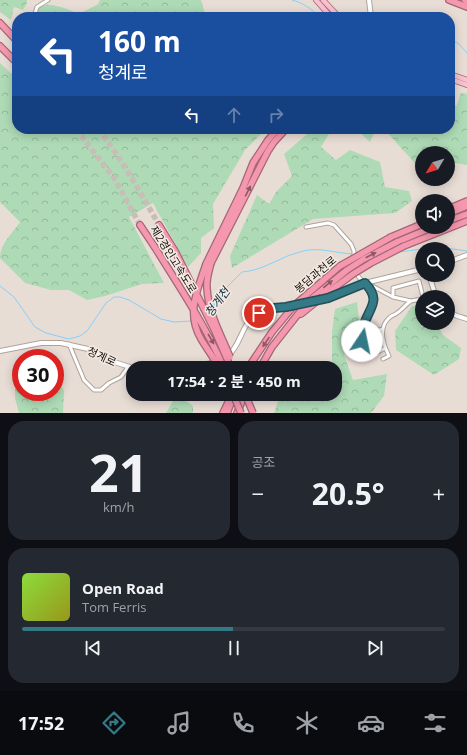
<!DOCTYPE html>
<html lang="ko">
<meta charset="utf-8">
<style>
body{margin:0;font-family:"Open Sans","Noto Sans KR",sans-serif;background:#242831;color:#f1f3f6;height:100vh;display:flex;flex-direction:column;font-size:15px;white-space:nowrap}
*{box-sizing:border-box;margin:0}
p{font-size:13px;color:#9ea1a6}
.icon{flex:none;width:22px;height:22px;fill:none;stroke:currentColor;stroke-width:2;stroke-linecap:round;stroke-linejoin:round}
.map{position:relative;height:413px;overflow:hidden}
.sheet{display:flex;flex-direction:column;gap:8px;padding:8px;background:#0d0f14;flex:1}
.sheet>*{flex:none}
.top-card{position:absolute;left:12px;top:12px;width:443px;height:122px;border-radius:16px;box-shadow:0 2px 10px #0003;background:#1a4fa0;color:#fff;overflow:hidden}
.needle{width:26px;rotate:232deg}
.tools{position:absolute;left:415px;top:146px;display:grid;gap:8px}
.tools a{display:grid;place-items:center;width:40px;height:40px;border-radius:50%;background:#171b24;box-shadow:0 2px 10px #0003;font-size:20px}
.speed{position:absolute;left:12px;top:349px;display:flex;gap:8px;font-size:20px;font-weight:700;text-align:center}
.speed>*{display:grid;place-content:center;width:52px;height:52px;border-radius:50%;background:#171b24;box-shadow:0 2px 10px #0003;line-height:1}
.speed .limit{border:6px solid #d22;background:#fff;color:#111}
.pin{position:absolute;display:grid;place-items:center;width:34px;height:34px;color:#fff;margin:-17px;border:2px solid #fff;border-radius:50%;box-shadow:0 1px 4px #0007}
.me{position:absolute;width:44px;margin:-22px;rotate:11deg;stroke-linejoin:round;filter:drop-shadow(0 0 3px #0008)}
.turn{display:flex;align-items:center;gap:14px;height:84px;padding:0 20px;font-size:18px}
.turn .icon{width:52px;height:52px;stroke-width:2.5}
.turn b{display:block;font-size:28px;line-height:34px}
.lanes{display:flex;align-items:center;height:38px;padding:0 20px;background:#0003;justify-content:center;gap:20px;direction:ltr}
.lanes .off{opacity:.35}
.big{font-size:30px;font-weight:700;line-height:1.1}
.sheet .tile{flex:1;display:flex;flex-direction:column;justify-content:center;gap:6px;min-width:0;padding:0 14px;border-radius:16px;background:#242831}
.sheet .dial{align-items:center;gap:0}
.dial b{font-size:52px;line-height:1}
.song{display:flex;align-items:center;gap:12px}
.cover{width:48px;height:48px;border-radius:6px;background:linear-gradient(135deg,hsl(90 70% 55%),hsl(60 70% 35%))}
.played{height:4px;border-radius:2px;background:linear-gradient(90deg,#347986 50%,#363941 50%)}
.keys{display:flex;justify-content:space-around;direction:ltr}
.heat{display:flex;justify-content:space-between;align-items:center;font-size:22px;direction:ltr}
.sheet .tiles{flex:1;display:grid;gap:8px;grid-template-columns:1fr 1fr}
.tile:last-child{grid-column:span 2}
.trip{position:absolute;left:126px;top:361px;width:216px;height:40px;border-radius:16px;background:#171b24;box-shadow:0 2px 10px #0003;font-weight:700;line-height:40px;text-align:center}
.tabs{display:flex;height:64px;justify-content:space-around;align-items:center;background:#090b0e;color:#9ea1a6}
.tabs .icon{width:28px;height:28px}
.tabs .selected{color:#347986}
.tabs b{font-size:18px;color:#f1f3f6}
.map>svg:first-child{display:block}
.forest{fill:url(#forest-crowns)}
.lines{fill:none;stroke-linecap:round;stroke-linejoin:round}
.stream{stroke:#84d0fc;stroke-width:1}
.highway-tunnel{stroke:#c8beb7;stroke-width:5.5;stroke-dasharray:5.5 3;stroke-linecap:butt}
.street-casing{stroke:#afa49d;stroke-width:5}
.secondary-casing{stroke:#afa49d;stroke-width:6}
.primary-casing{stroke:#a56775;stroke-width:6}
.highway-casing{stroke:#a56775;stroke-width:8}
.street{stroke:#fff;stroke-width:3}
.secondary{stroke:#fff;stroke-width:4}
.primary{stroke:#f9c1ce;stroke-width:4.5}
.highway{stroke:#f597ae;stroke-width:5.5}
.highway-bridge-casing{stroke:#a56775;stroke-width:8;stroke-linecap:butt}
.highway-bridge{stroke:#f597ae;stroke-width:5.5}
.oneway{fill:#8e5965}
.route-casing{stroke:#224f57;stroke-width:10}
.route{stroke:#347986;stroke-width:7}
.labels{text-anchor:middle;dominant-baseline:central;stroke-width:3;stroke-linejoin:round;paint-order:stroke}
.street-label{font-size:11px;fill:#110e0b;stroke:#f5eae2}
.water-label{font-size:12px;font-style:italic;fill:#0c2f41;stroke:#f5eae2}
</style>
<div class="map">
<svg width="467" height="413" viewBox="0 0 467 413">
<defs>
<pattern id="forest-crowns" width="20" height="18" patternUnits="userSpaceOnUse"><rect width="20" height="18" fill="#aedab6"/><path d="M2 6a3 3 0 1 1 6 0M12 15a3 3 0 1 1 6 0" fill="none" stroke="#95ba9b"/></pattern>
</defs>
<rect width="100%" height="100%" fill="#e8ddd5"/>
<path class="forest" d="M0,0H27V3L23,10L14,7L11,20L0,12Z
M100,0H201L206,17H33C34,15 35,10 36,8C48,0 67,9 79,14L98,4Z
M0,63L17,79V129H266L245,150L213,204L214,228L201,238V253L188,267L153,203L129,217L164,283L142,284L105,296L87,300L69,290H51L25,283L0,258C0,244 12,234 20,222L0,202Z
M460,93L467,94V165L455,163L448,168V153H422V171L384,129H450V102L457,106Z
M313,129H332L321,147L336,160L350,150L380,162L385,187L409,191L412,201L395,213L313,219L232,268L230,256L257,195L269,204L276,192L292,176L284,154Z
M356,129H376L370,142Z
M357,302L359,320L344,355L353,380L387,374L384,396L371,413H274L278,401L274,394H335V368H325L332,363V332L335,309Z
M412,306L422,307V323H436L443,335L461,348L459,359L434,375L396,350L395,331Z
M15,367H21V392H55V371L64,391L63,413H19L15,398Z
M177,394L193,406V413H166Z"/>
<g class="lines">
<path class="stream" d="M292,0C303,3 311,8 319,17
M450,39L459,44L467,53
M423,249L439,247L467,251
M399,252L422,249
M0,286L14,297L35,327L46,333L69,339L80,336L87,331L106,303L114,297H120L129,300L161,319L174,322L192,321
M213,307L225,289L242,272C257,271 270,264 283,258C289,255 297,253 303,251C320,247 335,253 352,254"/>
<path class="highway-tunnel" d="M76,129L114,178L140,225
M98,129C122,159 140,192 159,225"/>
<defs>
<path id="street" d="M34,17L37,7L48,0
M306,227L328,223L334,225L351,244L354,251V258
M355,272L361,280L393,297L411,301L422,299
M367,284C382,301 369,308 365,325C362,334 363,342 361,351C370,356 377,353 385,348
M393,297V288L419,281L423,297
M430,297L435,296
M363,336L368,334L377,333L379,330L383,329
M69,344L84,380L94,390H101L109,383L121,377L128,367
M383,359L389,356C383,344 378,328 389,318C392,315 395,315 397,313C402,310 406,304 411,301"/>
<path id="secondary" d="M369,0L371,17
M448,262L467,255
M429,275L436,297
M319,300L327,298L365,283L422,269
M448,311L457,316L467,319
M0,351L41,343H61L88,349L111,361L133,368
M228,356C238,347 240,335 247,324C256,311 271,308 285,307C292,307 300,304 307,303
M194,368L216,361"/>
<path id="primary" d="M316,0L331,17
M323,0L339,17
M450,74L467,80
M450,79L467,85"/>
<path id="highway" d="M449,0L467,7
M465,0L467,1
M0,23L17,41
M0,46L17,63
M448,209L467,201
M448,214L467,206
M448,221L467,214
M140,225L154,246
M159,225L176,253
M391,237L422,224
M397,242L433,227
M404,246L467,221
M211,263L268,151L274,142L286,129
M206,264L243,188L253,163L268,140L278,129
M322,297L353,274
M310,300L347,270
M297,303L340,266
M301,314L316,302
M248,368L272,332L292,308
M260,368L272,347L306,304
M223,413L232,394
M227,413L231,403
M237,413L245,394"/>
</defs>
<use href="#street" class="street-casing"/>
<use href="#secondary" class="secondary-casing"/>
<use href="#primary" class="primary-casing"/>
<use href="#highway" class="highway-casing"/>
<use href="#street" class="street"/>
<use href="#secondary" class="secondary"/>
<use href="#primary" class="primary"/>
<use href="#highway" class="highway"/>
<defs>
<path id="highway-bridge" d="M154,246C179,286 205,325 224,368
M176,253L214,329L231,368
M211,263C209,271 206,280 207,288C208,312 221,335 230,357
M206,264C197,291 186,313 201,339C207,349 214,358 219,368
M340,266L391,237
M347,270L364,259L397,242
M353,274L371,263L404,246
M316,302L322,297
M306,304L310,300
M292,308L297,303
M233,394L241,413
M245,394L253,413"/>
</defs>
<use href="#highway-bridge" class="highway-bridge-casing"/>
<use href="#highway-bridge" class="highway-bridge"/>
</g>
<defs><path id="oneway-solid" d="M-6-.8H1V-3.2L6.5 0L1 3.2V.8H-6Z"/></defs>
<g class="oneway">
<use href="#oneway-solid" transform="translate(248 191) rotate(-63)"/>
<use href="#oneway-solid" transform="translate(371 255) rotate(-28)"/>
<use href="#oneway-solid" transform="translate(328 284) rotate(-39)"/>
<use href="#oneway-solid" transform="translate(211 339) rotate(60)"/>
<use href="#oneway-solid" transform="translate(266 342) rotate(124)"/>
</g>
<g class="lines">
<defs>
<path id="route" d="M259,313L274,308L286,307L328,298L365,283C382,301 369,307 364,325C363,331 363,336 362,341"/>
</defs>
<use href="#route" class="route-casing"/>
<use href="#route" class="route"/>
</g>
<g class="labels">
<g class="street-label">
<text transform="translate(174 259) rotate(58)">제2경인고속도로</text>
<text transform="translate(315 274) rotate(-40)">봉담과천로</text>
<text transform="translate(102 356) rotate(25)">청계로</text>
</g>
<g class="water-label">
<text transform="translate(217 302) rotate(-54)">청계천</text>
</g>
</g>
</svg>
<div class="tools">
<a><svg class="needle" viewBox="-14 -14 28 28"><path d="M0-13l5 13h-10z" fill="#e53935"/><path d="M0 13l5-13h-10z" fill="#9ea1a6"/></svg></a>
<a><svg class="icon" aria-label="sound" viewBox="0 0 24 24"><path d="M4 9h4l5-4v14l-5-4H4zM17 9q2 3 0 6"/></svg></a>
<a><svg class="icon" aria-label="search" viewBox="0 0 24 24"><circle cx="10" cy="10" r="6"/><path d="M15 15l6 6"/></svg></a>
<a><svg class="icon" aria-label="layers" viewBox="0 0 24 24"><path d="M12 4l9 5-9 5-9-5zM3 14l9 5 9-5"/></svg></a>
</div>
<div class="speed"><div class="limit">30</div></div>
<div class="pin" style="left:259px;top:313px;background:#d93025"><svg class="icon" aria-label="arrive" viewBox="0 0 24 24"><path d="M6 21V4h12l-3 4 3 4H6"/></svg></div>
<svg class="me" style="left:362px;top:341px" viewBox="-20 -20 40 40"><circle r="19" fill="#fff"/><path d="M0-13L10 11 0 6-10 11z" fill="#347986"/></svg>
<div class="trip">17:54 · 2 분 · 450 m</div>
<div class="top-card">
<div class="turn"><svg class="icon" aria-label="left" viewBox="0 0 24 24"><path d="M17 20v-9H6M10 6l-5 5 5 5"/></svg><div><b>160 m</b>청계로</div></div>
<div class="lanes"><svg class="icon" aria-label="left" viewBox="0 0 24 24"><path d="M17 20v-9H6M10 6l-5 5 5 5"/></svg><svg class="icon off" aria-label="ahead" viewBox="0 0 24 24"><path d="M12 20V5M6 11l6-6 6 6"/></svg><svg class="icon off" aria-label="right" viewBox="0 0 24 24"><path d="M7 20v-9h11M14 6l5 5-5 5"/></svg></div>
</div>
</div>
<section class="sheet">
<div class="tiles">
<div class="tile dial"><b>21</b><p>km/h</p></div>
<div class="tile"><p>공조</p>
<div class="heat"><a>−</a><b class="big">20.5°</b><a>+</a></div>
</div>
<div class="tile">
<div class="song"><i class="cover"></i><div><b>Open Road</b><p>Tom Ferris</p></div></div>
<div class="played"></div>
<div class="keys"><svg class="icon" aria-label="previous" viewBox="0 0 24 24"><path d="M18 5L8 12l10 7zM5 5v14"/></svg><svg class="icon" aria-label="pause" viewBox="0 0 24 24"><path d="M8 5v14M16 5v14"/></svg><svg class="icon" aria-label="next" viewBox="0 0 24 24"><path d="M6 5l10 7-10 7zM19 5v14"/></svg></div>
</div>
</div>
</section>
<nav class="tabs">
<b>17:52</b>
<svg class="icon selected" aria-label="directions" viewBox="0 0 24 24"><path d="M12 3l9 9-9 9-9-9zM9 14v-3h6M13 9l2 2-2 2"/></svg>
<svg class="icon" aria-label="music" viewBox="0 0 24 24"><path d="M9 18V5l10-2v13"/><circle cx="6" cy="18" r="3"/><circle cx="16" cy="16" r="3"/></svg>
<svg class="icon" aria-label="phone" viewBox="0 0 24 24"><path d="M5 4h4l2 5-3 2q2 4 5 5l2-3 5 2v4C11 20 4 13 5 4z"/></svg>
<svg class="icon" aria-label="climate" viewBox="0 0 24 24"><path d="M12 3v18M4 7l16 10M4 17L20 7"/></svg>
<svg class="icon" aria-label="car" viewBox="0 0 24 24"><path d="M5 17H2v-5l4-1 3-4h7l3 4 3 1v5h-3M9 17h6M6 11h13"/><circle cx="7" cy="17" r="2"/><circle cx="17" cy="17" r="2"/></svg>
<svg class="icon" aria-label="filters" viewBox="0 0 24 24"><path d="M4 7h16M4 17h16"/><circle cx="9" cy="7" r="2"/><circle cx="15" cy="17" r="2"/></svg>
</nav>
